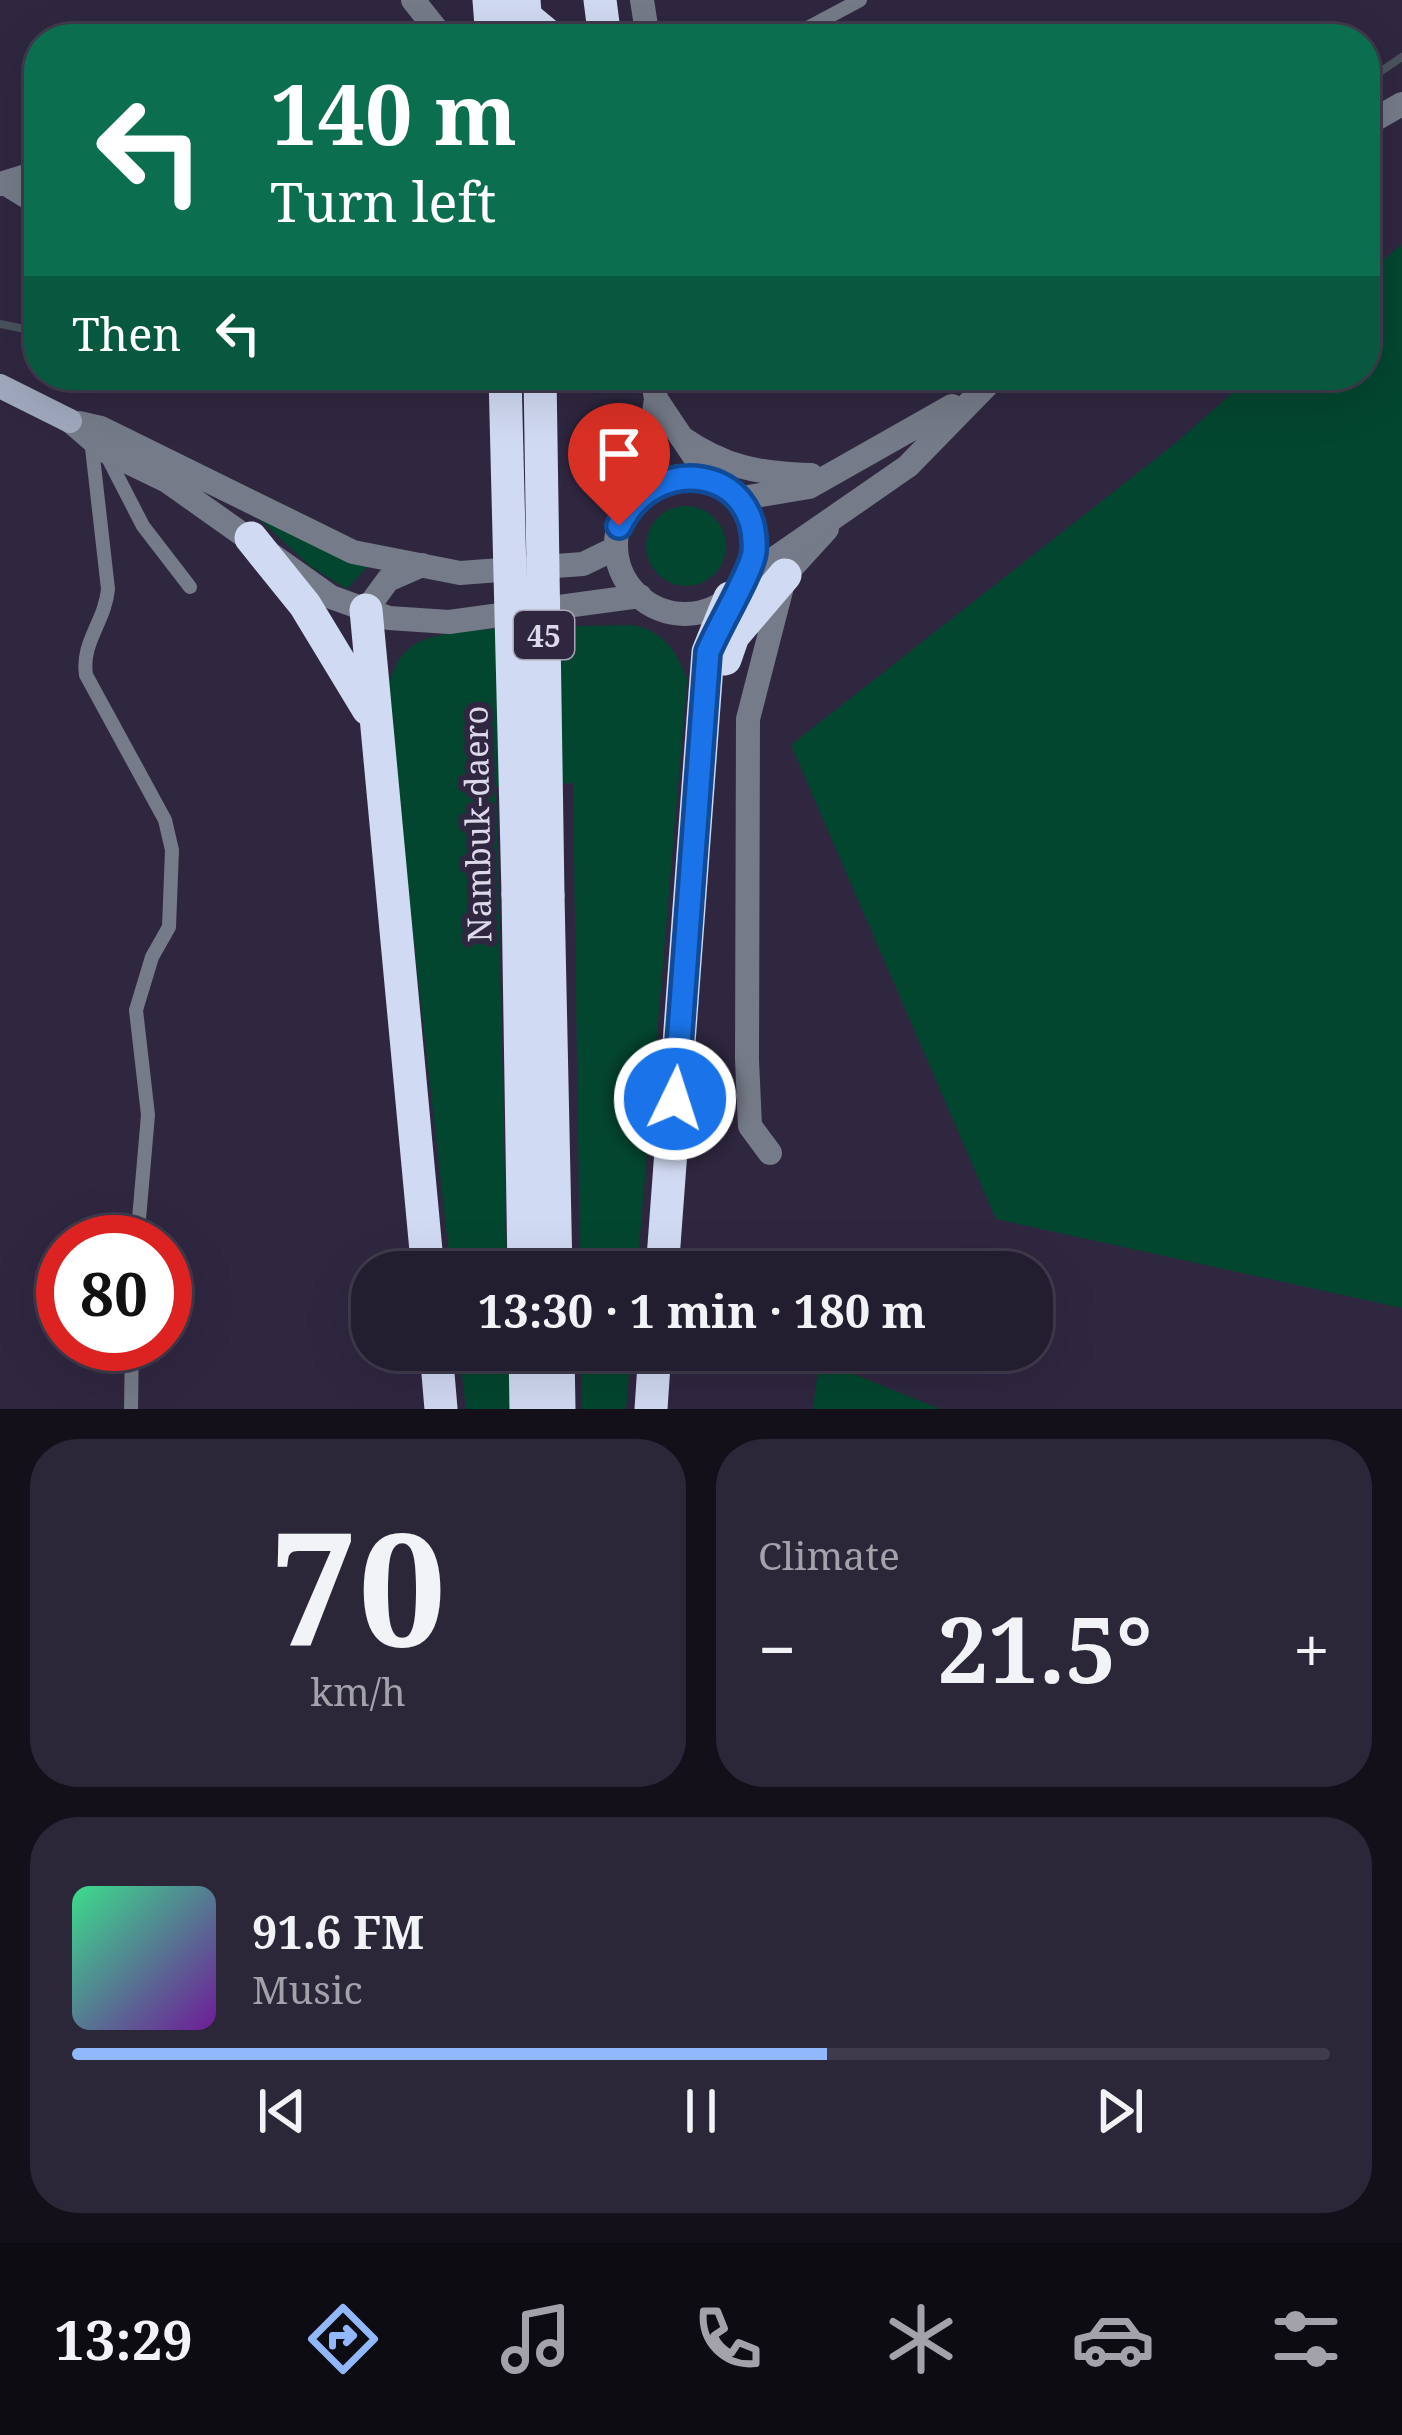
<!DOCTYPE html>
<meta charset="utf-8">
<style>
body{margin:0;font-family:"Noto Serif",serif;background:#2b2638;color:#f1f3f6;height:100vh;display:flex;flex-direction:column;font-size:45px;white-space:nowrap}
*{box-sizing:border-box;margin:0}
p{font-size:39px;color:#a3a2ab}
.icon{flex:none;width:66px;height:66px;fill:none;stroke:currentColor;stroke-width:2;stroke-linecap:round;stroke-linejoin:round}
.map{position:relative;height:1409px;overflow:hidden}
.drawer{display:flex;flex-direction:column;gap:30px;padding:30px;background:#13101a;flex:1}
.drawer>*{flex:none}
.hud{position:absolute;left:24px;top:24px;width:1356px;height:366px;border-radius:48px;box-shadow:0 12px 48px #0002,0 0 0 3px #403b4c;background:#0b6e4f;color:#fff;overflow:hidden}
.speed{position:absolute;left:36px;top:1215px;display:flex;gap:24px;font-size:60px;font-weight:700;text-align:center}
.speed>*{display:grid;place-content:center;width:156px;height:156px;border-radius:50%;background:#231d30;box-shadow:0 12px 48px #0002,0 0 0 3px #403b4c;line-height:1}
.speed .limit{border:18px solid #d22;background:#fff;color:#111}
.pin{position:absolute;display:grid;place-items:center;width:102px;height:102px;color:#fff;margin:-123px -51px;border-radius:50% 50% 50% 0;rotate:-45deg;box-shadow:0 0 12px #0007}
.pin .icon{rotate:45deg}
.me{position:absolute;width:132px;margin:-66px;rotate:4deg;stroke-linejoin:round;filter:drop-shadow(0 0 9px #0008)}
.turn{display:flex;align-items:center;gap:42px;height:252px;padding:0 48px;font-size:54px}
.turn .icon{width:156px;height:156px;stroke-width:2.5}
.turn b{display:block;font-size:84px;line-height:102px}
.then{display:flex;align-items:center;height:114px;padding:0 48px;background:#0003;gap:24px;font-size:45px}
.big{font-size:90px;font-weight:700;line-height:1.1}
.drawer .tile{flex:1;display:flex;flex-direction:column;justify-content:center;gap:18px;min-width:0;padding:0 42px;border-radius:48px;background:#2b2638}
.drawer .dial{align-items:center;gap:0}
.dial b{font-size:156px;line-height:1}
.song{display:flex;align-items:center;gap:36px}
.cover{width:144px;height:144px;border-radius:18px;background:linear-gradient(135deg,hsl(150 70% 55%),hsl(280 70% 35%))}
.played{height:12px;border-radius:6px;background:linear-gradient(90deg,#91b8fd 60%,#403b4c 60%)}
.keys{display:flex;justify-content:space-around;direction:ltr}
.heat{display:flex;justify-content:space-between;align-items:center;font-size:66px;direction:ltr}
.drawer .tiles{flex:1;display:grid;gap:30px;grid-template-columns:1fr 1fr}
.tile:last-child{grid-column:span 2}
.trip{position:absolute;left:351px;top:1251px;width:702px;height:120px;border-radius:48px;background:#231d30;box-shadow:0 12px 48px #0002,0 0 0 3px #403b4c;font-weight:700;line-height:120px;text-align:center}
.tab-bar{display:flex;height:192px;justify-content:space-around;align-items:center;background:#0e0c13;color:#a3a2ab}
.tab-bar .icon{width:84px;height:84px}
.tab-bar .on{color:#91b8fd}
.tab-bar b{font-size:54px;color:#f1f3f6}
.map>svg:first-child{display:block}
.green{fill:#03462f}
.lines{fill:none;stroke-linecap:round;stroke-linejoin:round}
.stream{stroke:#4a535d;stroke-width:8}
.service{stroke:#757b88;stroke-width:14}
.minor{stroke:#757b88;stroke-width:24}
.tertiary{stroke:#757b88;stroke-width:24}
.secondary{stroke:#9fa8bd;stroke-width:24}
.trunk{stroke:#d0daf2;stroke-width:33}
.trunk-bridge{stroke:#d0daf2;stroke-width:33}
.route-casing{stroke:#114b97;stroke-width:30}
.route{stroke:#1a73e8;stroke-width:21}
.labels{text-anchor:middle;dominant-baseline:central;stroke-width:12;stroke-linejoin:round;paint-order:stroke}
.shield{fill:#2f2740;stroke:#aaa4b7;stroke-width:3}
.shield-label{font-size:30px;font-weight:bold;fill:#ded9ea}
.street-label{font-size:33px;fill:#ded9ea;stroke:#2f2740}
</style>
<div class="map">
<svg width="1402" height="1409" viewBox="0 0 1402 1409">
<rect width="100%" height="100%" fill="#2f2740"/>
<path class="green" d="M1402,244V1308L996,1219L791,745L1172,446L1253,375H1365V276Z
M646 546a40 40 0 1 1 80 0a40 40 0 1 1-80 0Z
M257,517L368,566L347,589L310,566Z
M631,625C663,630 676,650 687,679L637,1272H580L573,783L496,787L507,1272H451L386,693C391,675 397,656 414,645C444,623 587,627 631,625Z
M459,1350H509L511,1409H466Z
M581,1350H631L626,1409H582Z
M819,1360L940,1409H813Z"/>
<g class="lines">
<path class="stream" d="M1365,82L1402,57
M0,324L39,332
M249,375L277,381L445,375"/>
<path class="service" d="M787,39L860,0
M0,186L39,210
M91,439L108,589C105,622 81,642 86,675L165,820L172,850L169,927L152,957L136,1010L148,1115L137,1242
M107,456L143,526L190,587
M131,1409L132,1344"/>
<path class="minor" d="M413,0L444,39
M642,0L648,39
M0,184L39,172
M656,399L710,480
M643,490L656,399L652,375
M770,1153L750,1126L747,1060L748,719L785,575L827,529"/>
<path class="tertiary" d="M1365,125L1402,104
M70,421L105,451L167,481L331,597L389,618L449,622L640,596
M79,423L101,428L353,552L460,573L583,564L616,548
M681,437C724,467 759,474 811,475
M616 545a69 69 0 1 1 138 0a69 69 0 1 1-138 0Z
M736,499L809,487L952,406
M745,579L908,466L988,384
M366,610L388,580L422,565"/>
<path class="secondary" d="M0,386L70,421"/>
<path class="trunk" d="M489,0L492,39
M505,0L552,39
M600,0L605,39
M251,538L305,605L368,709
M366,610L428,1272
M725,659L733,636L785,575
M518,894L524,1272
M548,895L556,1272
M662,1272L708,652L730,598
M436,1350L441,1409
M525,1350L526,1409
M558,1350L559,1409
M651,1409L655,1350"/>
<path class="trunk-bridge" d="M524,0L527,39
M505,375L518,894
M540,375L548,895"/>
</g>
<g class="lines">
<defs>
<path id="route" d="M619,526C654,452 760,466 754,552C752,571 718,627 708,652L675,1099"/>
</defs>
<use href="#route" class="route-casing"/>
<use href="#route" class="route"/>
</g>
<g class="labels">
<rect class="shield" x="514" y="611" width="60" height="48" rx="9"/>
<g class="shield-label">
<text x="544" y="635">45</text>
</g>
<g class="street-label">
<text transform="translate(477 824) rotate(-91)">Nambuk-daero</text>
</g>
</g>
</svg>
<div class="speed"><div class="limit">80</div></div>
<div class="pin" style="left:619px;top:526px;background:#d93025"><svg class="icon" aria-label="arrive" viewBox="0 0 24 24"><path d="M6 21V4h12l-3 4 3 4H6"/></svg></div>
<svg class="me" style="left:675px;top:1099px" viewBox="-20 -20 40 40"><circle r="17" fill="#1a73e8" stroke="#fff" stroke-width="3"/><path d="M0-11L8 9 0 5-8 9z" fill="#fff"/></svg>
<div class="trip">13:30 · 1 min · 180 m</div>
<div class="hud">
<div class="turn"><svg class="icon" aria-label="left" viewBox="0 0 24 24"><path d="M17 20v-9H6M10 6l-5 5 5 5"/></svg><div><b>140 m</b>Turn left</div></div>
<div class="then">Then<svg class="icon" aria-label="left" viewBox="0 0 24 24"><path d="M17 20v-9H6M10 6l-5 5 5 5"/></svg></div>
</div>
</div>
<section class="drawer">
<div class="tiles">
<div class="tile dial"><b>70</b><p>km/h</p></div>
<div class="tile"><p>Climate</p>
<div class="heat"><a>−</a><b class="big">21.5°</b><a>+</a></div>
</div>
<div class="tile">
<div class="song"><i class="cover"></i><div><b>91.6 FM</b><p>Music</p></div></div>
<div class="played"></div>
<div class="keys"><svg class="icon" aria-label="previous" viewBox="0 0 24 24"><path d="M18 5L8 12l10 7zM5 5v14"/></svg><svg class="icon" aria-label="pause" viewBox="0 0 24 24"><path d="M8 5v14M16 5v14"/></svg><svg class="icon" aria-label="next" viewBox="0 0 24 24"><path d="M6 5l10 7-10 7zM19 5v14"/></svg></div>
</div>
</div>
</section>
<nav class="tab-bar">
<b>13:29</b>
<svg class="icon on" aria-label="directions" viewBox="0 0 24 24"><path d="M12 3l9 9-9 9-9-9zM9 14v-3h6M13 9l2 2-2 2"/></svg>
<svg class="icon" aria-label="music" viewBox="0 0 24 24"><path d="M9 18V5l10-2v13"/><circle cx="6" cy="18" r="3"/><circle cx="16" cy="16" r="3"/></svg>
<svg class="icon" aria-label="phone" viewBox="0 0 24 24"><path d="M5 4h4l2 5-3 2q2 4 5 5l2-3 5 2v4C11 20 4 13 5 4z"/></svg>
<svg class="icon" aria-label="climate" viewBox="0 0 24 24"><path d="M12 3v18M4 7l16 10M4 17L20 7"/></svg>
<svg class="icon" aria-label="car" viewBox="0 0 24 24"><path d="M5 17H2v-5l4-1 3-4h7l3 4 3 1v5h-3M9 17h6M6 11h13"/><circle cx="7" cy="17" r="2"/><circle cx="17" cy="17" r="2"/></svg>
<svg class="icon" aria-label="filters" viewBox="0 0 24 24"><path d="M4 7h16M4 17h16"/><circle cx="9" cy="7" r="2"/><circle cx="15" cy="17" r="2"/></svg>
</nav>
